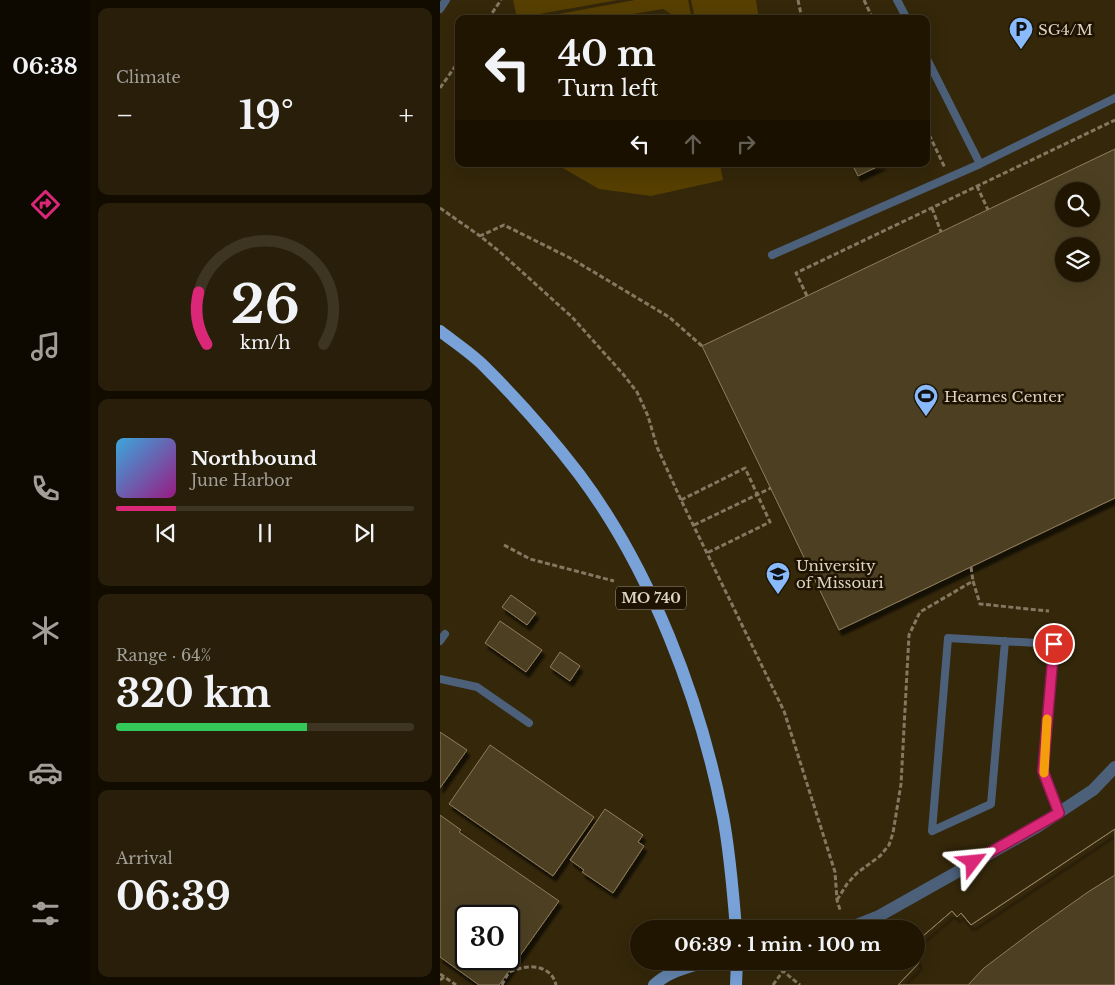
<!DOCTYPE html>
<meta charset="utf-8">
<style>
body{margin:0;font-family:"Libre Baskerville",serif;background:#281e0a;color:#f1f3f6;height:100vh;display:flex;flex-direction:column;font-size:19px;white-space:nowrap}
*{box-sizing:border-box;margin:0}
p{font-size:16px;color:#a29f99}
.icon{flex:none;width:28px;height:28px;fill:none;stroke:currentColor;stroke-width:2;stroke-linecap:round;stroke-linejoin:round}
.map{position:relative;flex:1;overflow:hidden}
.side{display:flex;flex-direction:column;gap:8px;padding:8px;background:#120c00;width:350px}
.side>*{flex:none}
.top-card{position:absolute;left:15px;top:15px;width:475px;height:152px;border-radius:10px;box-shadow:0 5px 20px #0002,0 0 0 1px #3d3422;background:#201500;color:#f1f3f6;overflow:hidden}
.tools{position:absolute;left:615px;top:182px;display:grid;gap:10px}
.tools a{display:grid;place-items:center;width:45px;height:45px;border-radius:50%;background:#201500;box-shadow:0 5px 20px #0002,0 0 0 1px #3d3422;font-size:25px}
.speed{position:absolute;left:15px;top:905px;display:flex;gap:10px;font-size:25px;font-weight:700;text-align:center}
.speed>*{display:grid;place-content:center;width:65px;height:65px;border-radius:50%;background:#201500;box-shadow:0 5px 20px #0002,0 0 0 1px #3d3422;line-height:1}
.speed .limit{border:2px solid #111;border-radius:8px;background:#fff;color:#111}
.pin{position:absolute;display:grid;place-items:center;width:42px;height:42px;color:#fff;margin:-21px;border:2px solid #fff;border-radius:50%;box-shadow:0 1px 5px #0007}
.me{position:absolute;width:55px;margin:-28px;rotate:61deg;stroke-linejoin:round;filter:drop-shadow(0 0 4px #0008)}
.turn{display:flex;align-items:center;gap:18px;height:105px;padding:0 20px;font-size:22px}
.turn .icon{width:65px;height:65px;stroke-width:2.5}
.turn b{display:block;font-size:35px;line-height:42px}
.lanes{display:flex;align-items:center;height:48px;padding:0 20px;background:#0003;justify-content:center;gap:25px;direction:ltr}
.lanes .off{opacity:.35}
.big{font-size:38px;font-weight:800;line-height:1.1}
.side .card{flex:1;display:flex;flex-direction:column;justify-content:center;gap:8px;min-width:0;padding:0 18px;border-radius:10px;background:#281e0a}
.side .dial{align-items:center;gap:0}
.dial svg{height:130px;overflow:visible;fill:none;stroke:#3d3422;stroke-width:7;stroke-linecap:round;text-anchor:middle}
.dial text{fill:#f1f3f6;stroke:none}
.song{display:flex;align-items:center;gap:15px}
.cover{width:60px;height:60px;border-radius:8px;background:linear-gradient(135deg,hsl(200 70% 55%),hsl(310 70% 35%))}
.played{height:5px;border-radius:2px;background:linear-gradient(90deg,#db2777 20%,#3d3422 20%)}
.keys{display:flex;justify-content:space-around;direction:ltr}
.heat{display:flex;justify-content:space-between;align-items:center;font-size:28px;direction:ltr}
.charge{height:8px;border-radius:4px;background:linear-gradient(90deg,#34c759 64%,#3d3422 0)}
.trip{position:absolute;left:190px;top:920px;width:295px;height:50px;border-radius:25px;background:#201500;box-shadow:0 5px 20px #0002,0 0 0 1px #3d3422;font-weight:800;line-height:50px;text-align:center}
main{display:flex;flex:1;min-height:0}
.tab-bar{display:flex;flex-direction:column;width:90px;justify-content:space-around;align-items:center;background:#0d0800;color:#a29f99}
.tab-bar .icon{width:35px;height:35px}
.tab-bar .current{color:#db2777}
.tab-bar b{font-size:22px;color:#f1f3f6}
.map>svg:first-child{display:block}
.built{fill:#34270a;fill-rule:evenodd}
.grass{fill:#573f02}
.building{fill:#4e3f21;stroke:#8e7d5e;fill-rule:evenodd;filter:url(#shadow)}
.lines{fill:none;stroke-linecap:round;stroke-linejoin:round}
.path{stroke:#847862;stroke-width:3;stroke-dasharray:5 2.5;stroke-linecap:butt}
.lane{stroke:#4c607a;stroke-width:8}
.street{stroke:#4c607a;stroke-width:12}
.secondary{stroke:#6585af;stroke-width:12}
.primary{stroke:#78a2d8;stroke-width:12}
.route-casing{stroke:#8e194d;stroke-width:12}
.route{stroke:#db2777;stroke-width:9}
.slow{stroke:#f59e0b;stroke-width:9}
.labels{text-anchor:middle;dominant-baseline:central;stroke-width:5;stroke-linejoin:round;paint-order:stroke}
.shield{fill:#1e1300;stroke:#a49a88;stroke-width:1}
.shield-label{font-size:14px;font-weight:bold;fill:#ddd4c3}
.poi-label{font-size:15px;fill:#ddd4c3;stroke:#1e1300;text-anchor:start}
</style>
<main>
<nav class="tab-bar">
<b>06:38</b>
<svg class="icon current" aria-label="directions" viewBox="0 0 24 24"><path d="M12 3l9 9-9 9-9-9zM9 14v-3h6M13 9l2 2-2 2"/></svg>
<svg class="icon" aria-label="music" viewBox="0 0 24 24"><path d="M9 18V5l10-2v13"/><circle cx="6" cy="18" r="3"/><circle cx="16" cy="16" r="3"/></svg>
<svg class="icon" aria-label="phone" viewBox="0 0 24 24"><path d="M5 4h4l2 5-3 2q2 4 5 5l2-3 5 2v4C11 20 4 13 5 4z"/></svg>
<svg class="icon" aria-label="climate" viewBox="0 0 24 24"><path d="M12 3v18M4 7l16 10M4 17L20 7"/></svg>
<svg class="icon" aria-label="car" viewBox="0 0 24 24"><path d="M5 17H2v-5l4-1 3-4h7l3 4 3 1v5h-3M9 17h6M6 11h13"/><circle cx="7" cy="17" r="2"/><circle cx="17" cy="17" r="2"/></svg>
<svg class="icon" aria-label="filters" viewBox="0 0 24 24"><path d="M4 7h16M4 17h16"/><circle cx="9" cy="7" r="2"/><circle cx="15" cy="17" r="2"/></svg>
</nav>
<section class="side">
<div class="card"><p>Climate</p>
<div class="heat"><a>−</a><b class="big">19°</b><a>+</a></div>
</div>
<div class="card dial"><svg viewBox="0 0 100 80">
<path d="M14 69A42 42 0 1 1 86 69"/>
<path d="M14 69A42 42 0 0 1 9 37" stroke="#db2777"/>
<text x="50" y="56" font-size="32" font-weight="700">26</text>
<text x="50" y="72" font-size="11">km/h</text>
</svg></div>
<div class="card">
<div class="song"><i class="cover"></i><div><b>Northbound</b><p>June Harbor</p></div></div>
<div class="played"></div>
<div class="keys"><svg class="icon" aria-label="previous" viewBox="0 0 24 24"><path d="M18 5L8 12l10 7zM5 5v14"/></svg><svg class="icon" aria-label="pause" viewBox="0 0 24 24"><path d="M8 5v14M16 5v14"/></svg><svg class="icon" aria-label="next" viewBox="0 0 24 24"><path d="M6 5l10 7-10 7zM19 5v14"/></svg></div>
</div>
<div class="card"><p>Range · 64%</p><b class="big">320 km</b><div class="charge"></div></div>
<div class="card"><p>Arrival</p><b class="big">06:39</b></div>
</section>
<div class="map">
<svg width="675" height="985" viewBox="0 0 675 985">
<defs>
<filter id="shadow"><feDropShadow dx="3" dy="5.5" stdDeviation="1" flood-color="#0009"/></filter>
</defs>
<rect width="100%" height="100%" fill="#2a1c00"/>
<path class="built" d="M0,0H675V985H0ZM19,19H486V164H19ZM624,191H651V219H624ZM624,246H651V274H624ZM26,916H69V959H26ZM199,929H476V961H199Z"/>
<path class="grass" d="M73,0H178L77,18Z
M195,0H248L252,19H234V16L223,9L163,19H91Z
M251,0H316L319,19H255Z
M116,164H280L283,180L211,196L159,189Z"/>
<path class="building" d="M675,149V498L399,630L262,346ZM624,191H651V219H624ZM624,246H651V274H624Z
M412,164H443L418,176Z
M71,595L96,613L87,625L62,607Z
M60,621L102,650L86,672L45,643Z
M120,652L140,666L130,681L110,667Z
M0,732L27,750L0,788Z
M50,745L154,817L113,876L9,804Z
M165,809L203,835L198,842L204,846L173,893L142,872L144,870L130,860Z
M0,815L21,830L19,832L119,901L59,985H39L0,957ZM26,916H69V959H26Z
M675,829V985H458L479,963L476,959V942L512,911L517,917L521,913L531,925Z
M675,829V875L648,892L593,931L544,968L528,985H458L479,963L476,959V942L512,911L517,917L521,913L531,925Z"/>
<g class="lines">
<path class="path" d="M358,0L362,19
M424,0L433,19
M48,19L61,0
M0,88L19,61
M486,128L505,168
M537,186L548,210
M0,208L40,236
M492,208L501,232
M367,296L356,273L675,120
M262,346L229,317L132,259L64,225L40,236L60,252L132,317L183,374L197,392L208,416L217,447L241,500L344,711L395,872L397,900L400,910
M241,500L305,468L330,522L267,553
M254,525L331,488
M64,545L90,559L174,581
M531,567L533,581
M397,900L407,884L417,873L440,856L449,845L453,833L461,784L469,635L480,612L533,581L540,604L609,611
M0,974L16,985
M0,980L4,977
M62,985C64,981 67,974 70,972C71,971 77,969 78,969C93,964 112,967 116,985
M333,985L343,971L360,985"/>
<path class="lane" d="M457,0L467,19
M0,9L6,0
M486,57L540,164
M332,255L540,164L675,98
M0,641L5,634
M565,641L551,804L492,831L508,638L614,644L603,771L619,813
M0,679L37,687L89,723"/>
<path class="street" d="M406,929L439,916L597,827L653,790L675,767"/>
<path class="secondary" d="M214,985C229,971 249,967 268,961"/>
<path class="primary" d="M0,331C14,342 31,353 44,366C78,400 110,436 139,474C211,570 260,699 283,816C290,853 293,891 296,929
M296,985L297,961"/>
</g>
<g class="lines">
<defs>
<path id="route" d="M533,862L619,813L603,771L614,644"/>
</defs>
<use href="#route" class="route-casing"/>
<use href="#route" class="route"/>
<path class="slow" d="M604,773L607,719"/>
</g>
<defs>
<symbol id="parking-pin" viewBox="-11 -11 22 30"><path d="M0 17L-7.5 6A9.5 9.5 0 1 1 7.5 6Z" fill="#88bafc" stroke="#1e1300"/><path d="M-3.5-5.5H1a3.5 3.5 0 0 1 0 7H-1V5.5H-3.5ZM-1-3.4V-.6H.8a1.4 1.4 0 0 0 0-2.8Z" fill="#111"/></symbol>
<symbol id="stadium-pin" viewBox="-11 -11 22 30"><path d="M0 17L-7.5 6A9.5 9.5 0 1 1 7.5 6Z" fill="#88bafc" stroke="#1e1300"/><path d="M0-5a6.5 5 0 1 0 0 10a6.5 5 0 1 0 0-10ZM-3.5-1.8h7v3.6h-7Z" fill="#111"/></symbol>
<symbol id="university-pin" viewBox="-11 -11 22 30"><path d="M0 17L-7.5 6A9.5 9.5 0 1 1 7.5 6Z" fill="#88bafc" stroke="#1e1300"/><path d="M0-5L7-2L0 1L-7-2ZM-4 1L0 2.5L4 1V4Q0 6-4 4Z" fill="#111"/></symbol>
</defs>
<g fill-rule="evenodd">
<use href="#parking-pin" x="567" y="15" width="28" height="38"/>
<use href="#stadium-pin" x="472" y="382" width="28" height="38"/>
<use href="#university-pin" x="324" y="560" width="28" height="38"/>
</g>
<g class="labels">
<rect class="shield" x="176" y="586.5" width="70" height="23" rx="4"/>
<g class="shield-label">
<text x="211" y="598">MO 740</text>
</g>
<g class="poi-label">
<text x="598" y="29">SG4/M</text>
<text x="504" y="396">Hearnes Center</text>
<text x="356" y="565">University<tspan x="356" dy="17">of Missouri</tspan></text>
</g>
</g>
</svg>
<div class="tools">
<a><svg class="icon" aria-label="search" viewBox="0 0 24 24"><circle cx="10" cy="10" r="6"/><path d="M15 15l6 6"/></svg></a>
<a><svg class="icon" aria-label="layers" viewBox="0 0 24 24"><path d="M12 4l9 5-9 5-9-5zM3 14l9 5 9-5"/></svg></a>
</div>
<div class="speed"><div class="limit">30</div></div>
<div class="pin" style="left:614px;top:644px;background:#d93025"><svg class="icon" aria-label="arrive" viewBox="0 0 24 24"><path d="M6 21V4h12l-3 4 3 4H6"/></svg></div>
<svg class="me" style="left:533px;top:862px" viewBox="-20 -20 40 40"><path d="M0-17L14 15 0 8-14 15z" fill="#db2777" stroke="#fff" stroke-width="4"/></svg>
<div class="trip">06:39 · 1 min · 100 m</div>
<div class="top-card">
<div class="turn"><svg class="icon" aria-label="left" viewBox="0 0 24 24"><path d="M17 20v-9H6M10 6l-5 5 5 5"/></svg><div><b>40 m</b>Turn left</div></div>
<div class="lanes"><svg class="icon" aria-label="left" viewBox="0 0 24 24"><path d="M17 20v-9H6M10 6l-5 5 5 5"/></svg><svg class="icon off" aria-label="ahead" viewBox="0 0 24 24"><path d="M12 20V5M6 11l6-6 6 6"/></svg><svg class="icon off" aria-label="right" viewBox="0 0 24 24"><path d="M7 20v-9h11M14 6l5 5-5 5"/></svg></div>
</div>
</div>
</main>
